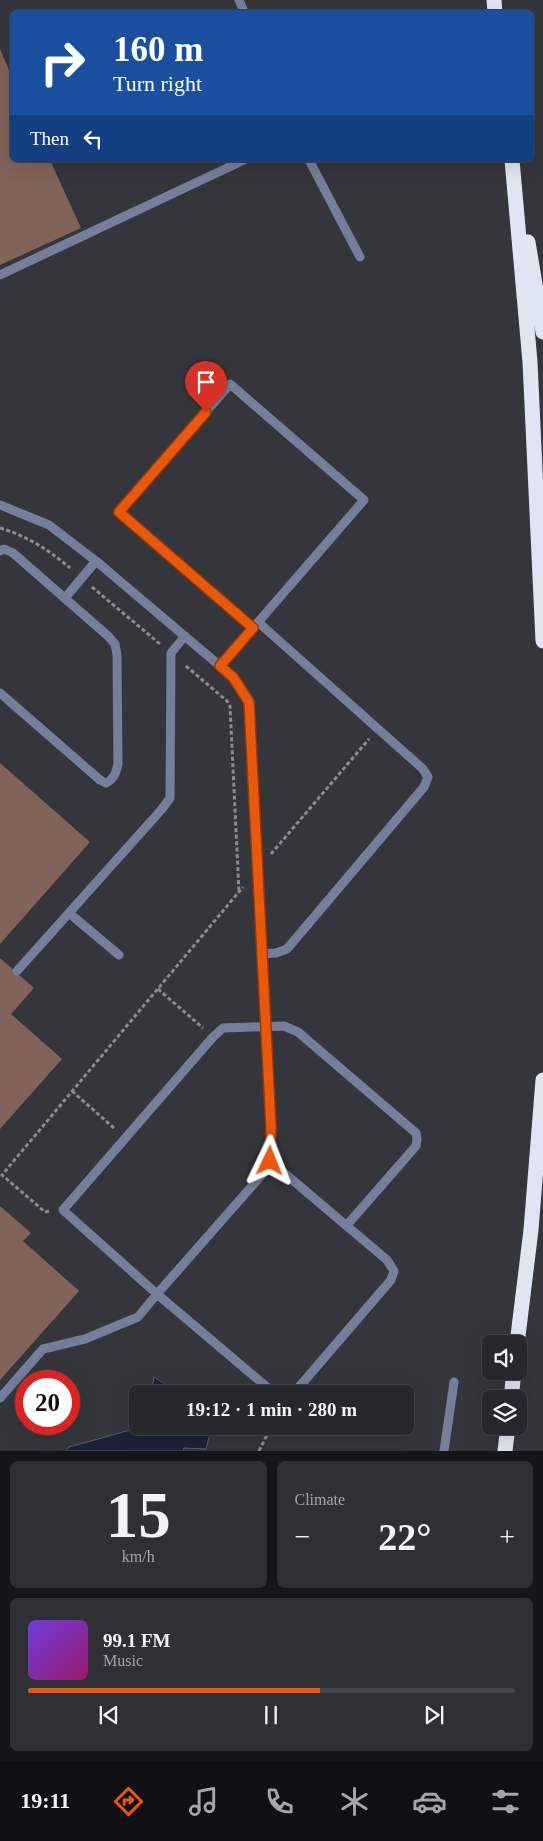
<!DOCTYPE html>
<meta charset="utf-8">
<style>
body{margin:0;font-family:Georgia,serif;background:#2f3035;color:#f1f3f6;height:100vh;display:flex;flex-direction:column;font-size:19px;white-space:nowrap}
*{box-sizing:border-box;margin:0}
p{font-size:16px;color:#a4a6aa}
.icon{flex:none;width:28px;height:28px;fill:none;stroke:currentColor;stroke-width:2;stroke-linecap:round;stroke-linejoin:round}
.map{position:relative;height:1451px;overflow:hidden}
.sheet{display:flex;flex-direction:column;gap:10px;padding:10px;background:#151619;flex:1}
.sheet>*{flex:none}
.banner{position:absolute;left:10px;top:10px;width:524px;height:152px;border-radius:8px;box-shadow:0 5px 20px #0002,0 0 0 1px #434449;background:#1a4fa0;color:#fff;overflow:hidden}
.tools{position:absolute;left:482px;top:1335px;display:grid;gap:10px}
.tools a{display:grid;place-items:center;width:45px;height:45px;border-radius:8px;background:#27282d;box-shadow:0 5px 20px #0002,0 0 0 1px #434449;font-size:25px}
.speed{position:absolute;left:15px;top:1370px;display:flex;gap:10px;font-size:25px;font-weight:700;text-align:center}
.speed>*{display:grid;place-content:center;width:65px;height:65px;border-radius:50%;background:#27282d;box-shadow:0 5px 20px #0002,0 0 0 1px #434449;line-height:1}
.speed .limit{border:8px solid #d22;background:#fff;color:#111}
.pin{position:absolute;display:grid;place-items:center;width:42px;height:42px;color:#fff;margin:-51px -21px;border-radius:50% 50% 50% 0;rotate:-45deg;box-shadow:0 0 5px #0007}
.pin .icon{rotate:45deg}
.me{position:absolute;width:55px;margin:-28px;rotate:2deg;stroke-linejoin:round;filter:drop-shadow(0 0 4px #0008)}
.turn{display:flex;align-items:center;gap:18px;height:105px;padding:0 20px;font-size:22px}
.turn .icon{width:65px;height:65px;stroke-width:2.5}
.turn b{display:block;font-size:35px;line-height:42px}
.then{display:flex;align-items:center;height:48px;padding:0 20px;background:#0003;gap:10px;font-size:19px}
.big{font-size:38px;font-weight:700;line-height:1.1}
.sheet .widget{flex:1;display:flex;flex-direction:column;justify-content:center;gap:8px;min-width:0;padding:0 18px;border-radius:8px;background:#2f3035}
.sheet .dial{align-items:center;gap:0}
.dial b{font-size:65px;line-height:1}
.song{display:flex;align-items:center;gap:15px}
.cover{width:60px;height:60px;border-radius:8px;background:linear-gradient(135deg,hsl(260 70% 55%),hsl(320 70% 35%))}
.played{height:5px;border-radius:2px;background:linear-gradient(90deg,#ea580c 60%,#434449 60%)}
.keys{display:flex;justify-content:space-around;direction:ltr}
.heat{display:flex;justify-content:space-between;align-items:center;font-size:28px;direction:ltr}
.sheet .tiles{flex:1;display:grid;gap:10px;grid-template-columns:1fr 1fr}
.widget:last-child{grid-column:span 2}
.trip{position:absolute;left:129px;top:1385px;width:285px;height:50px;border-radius:8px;background:#27282d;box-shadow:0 5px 20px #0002,0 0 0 1px #434449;font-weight:700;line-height:50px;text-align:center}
.tab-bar{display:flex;height:80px;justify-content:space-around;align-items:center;background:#101012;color:#a4a6aa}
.tab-bar .icon{width:35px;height:35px}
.tab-bar .on{color:#ea580c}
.tab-bar b{font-size:22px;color:#f1f3f6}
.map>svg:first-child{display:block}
.water{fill:#1c2238;stroke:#565b6c}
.building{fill:#816358}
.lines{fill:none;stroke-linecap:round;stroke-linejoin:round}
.path{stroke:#8a8c91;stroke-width:3;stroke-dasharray:4 2.5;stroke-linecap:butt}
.service{stroke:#757f9c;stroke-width:9}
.motorway{stroke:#e0e5f4;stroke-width:15}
.route-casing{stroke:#983908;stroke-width:12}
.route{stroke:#ea580c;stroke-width:9}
</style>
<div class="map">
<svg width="543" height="1451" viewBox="0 0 543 1451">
<rect width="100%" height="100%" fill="#34363c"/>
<path class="water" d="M154,1377L181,1394H151Z
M145,1426H212L206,1449L184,1448L183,1451H66L69,1447Z"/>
<path class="building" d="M0,49L12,77V160H50L81,228L0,265Z
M0,763L90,842L0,944Z
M0,958L34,988L11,1014L62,1059L0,1129Z
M0,1206L31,1233L23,1241L79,1291L0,1380Z"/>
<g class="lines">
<path class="path" d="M0,528C27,536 49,550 70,568
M92,587L160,644
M186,666L227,701L230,706L239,892
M271,854L369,739
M158,989L203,1028
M72,1091L115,1129
M49,1211L45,1212L2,1175L243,887
M259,1451L269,1431"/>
<path class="service" d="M239,0L244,12
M309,160L360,257
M0,275L244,160
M0,505L49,525L96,561L233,677L249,702L271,1127L272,1154L267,1169L157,1294L63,1210L213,1037L223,1028L252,1027L284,1026L298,1032L416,1133L417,1139L416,1146L347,1225
M0,551L4,549L13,553L108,636L115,644L117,655L118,764C116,773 114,779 106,783L100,780L0,693
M65,598L96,561
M258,622L423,769L428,777L424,787L287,949L276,953L261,954
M220,666L364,500L230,384L119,512L253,628
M69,913L119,955
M17,971L162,809L170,798L171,653L185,636
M270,1161L387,1260L394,1271L391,1280L293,1394
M0,1398L43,1349L85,1339L138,1317L157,1294L275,1394
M444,1451L454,1382"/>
<path class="motorway" d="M494,0L495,12
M512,160L530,362L543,641
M528,242L543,332
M517,1344L531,1230L543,1080
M511,1399L514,1371
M505,1451L508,1426"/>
</g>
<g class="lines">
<defs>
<path id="route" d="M206,412L119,512L253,628L220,666L233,677L249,702L271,1127L270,1161"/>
</defs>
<use href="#route" class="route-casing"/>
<use href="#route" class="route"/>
</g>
</svg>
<div class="tools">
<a><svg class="icon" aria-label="sound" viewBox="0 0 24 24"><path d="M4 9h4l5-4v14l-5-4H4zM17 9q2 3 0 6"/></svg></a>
<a><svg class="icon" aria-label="layers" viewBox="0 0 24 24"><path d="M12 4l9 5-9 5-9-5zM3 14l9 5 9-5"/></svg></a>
</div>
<div class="speed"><div class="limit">20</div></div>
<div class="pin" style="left:206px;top:412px;background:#d93025"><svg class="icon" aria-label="arrive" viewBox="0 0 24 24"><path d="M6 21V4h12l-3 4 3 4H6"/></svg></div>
<svg class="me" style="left:270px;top:1161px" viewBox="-20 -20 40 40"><path d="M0-17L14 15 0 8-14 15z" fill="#ea580c" stroke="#fff" stroke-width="4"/></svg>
<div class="trip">19:12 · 1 min · 280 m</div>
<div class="banner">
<div class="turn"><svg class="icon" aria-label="right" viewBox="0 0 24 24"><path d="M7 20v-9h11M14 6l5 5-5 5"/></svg><div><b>160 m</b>Turn right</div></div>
<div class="then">Then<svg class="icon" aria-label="left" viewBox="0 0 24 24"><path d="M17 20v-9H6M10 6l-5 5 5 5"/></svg></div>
</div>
</div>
<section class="sheet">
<div class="tiles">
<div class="widget dial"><b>15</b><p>km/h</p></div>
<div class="widget"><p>Climate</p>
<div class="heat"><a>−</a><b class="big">22°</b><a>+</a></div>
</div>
<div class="widget">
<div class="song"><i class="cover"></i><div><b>99.1 FM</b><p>Music</p></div></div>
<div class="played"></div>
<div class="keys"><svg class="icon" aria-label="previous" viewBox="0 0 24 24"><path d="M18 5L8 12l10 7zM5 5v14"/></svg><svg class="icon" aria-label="pause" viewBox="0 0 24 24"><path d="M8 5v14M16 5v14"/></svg><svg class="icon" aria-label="next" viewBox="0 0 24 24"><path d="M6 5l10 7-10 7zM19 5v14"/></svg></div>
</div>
</div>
</section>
<nav class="tab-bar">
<b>19:11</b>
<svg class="icon on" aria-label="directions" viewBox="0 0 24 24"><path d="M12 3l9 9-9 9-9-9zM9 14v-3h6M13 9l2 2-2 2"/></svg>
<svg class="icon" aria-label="music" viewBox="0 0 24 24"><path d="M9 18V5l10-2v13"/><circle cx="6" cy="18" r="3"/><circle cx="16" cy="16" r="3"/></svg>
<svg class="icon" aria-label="phone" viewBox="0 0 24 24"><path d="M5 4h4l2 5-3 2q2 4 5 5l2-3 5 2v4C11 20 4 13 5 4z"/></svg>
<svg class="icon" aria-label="climate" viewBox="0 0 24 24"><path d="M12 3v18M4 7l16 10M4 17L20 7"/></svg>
<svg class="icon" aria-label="car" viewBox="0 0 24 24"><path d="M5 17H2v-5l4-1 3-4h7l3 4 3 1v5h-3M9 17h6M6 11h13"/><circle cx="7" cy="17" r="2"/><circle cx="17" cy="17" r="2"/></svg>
<svg class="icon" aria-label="filters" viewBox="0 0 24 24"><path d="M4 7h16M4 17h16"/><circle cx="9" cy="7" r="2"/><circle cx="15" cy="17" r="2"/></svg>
</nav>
